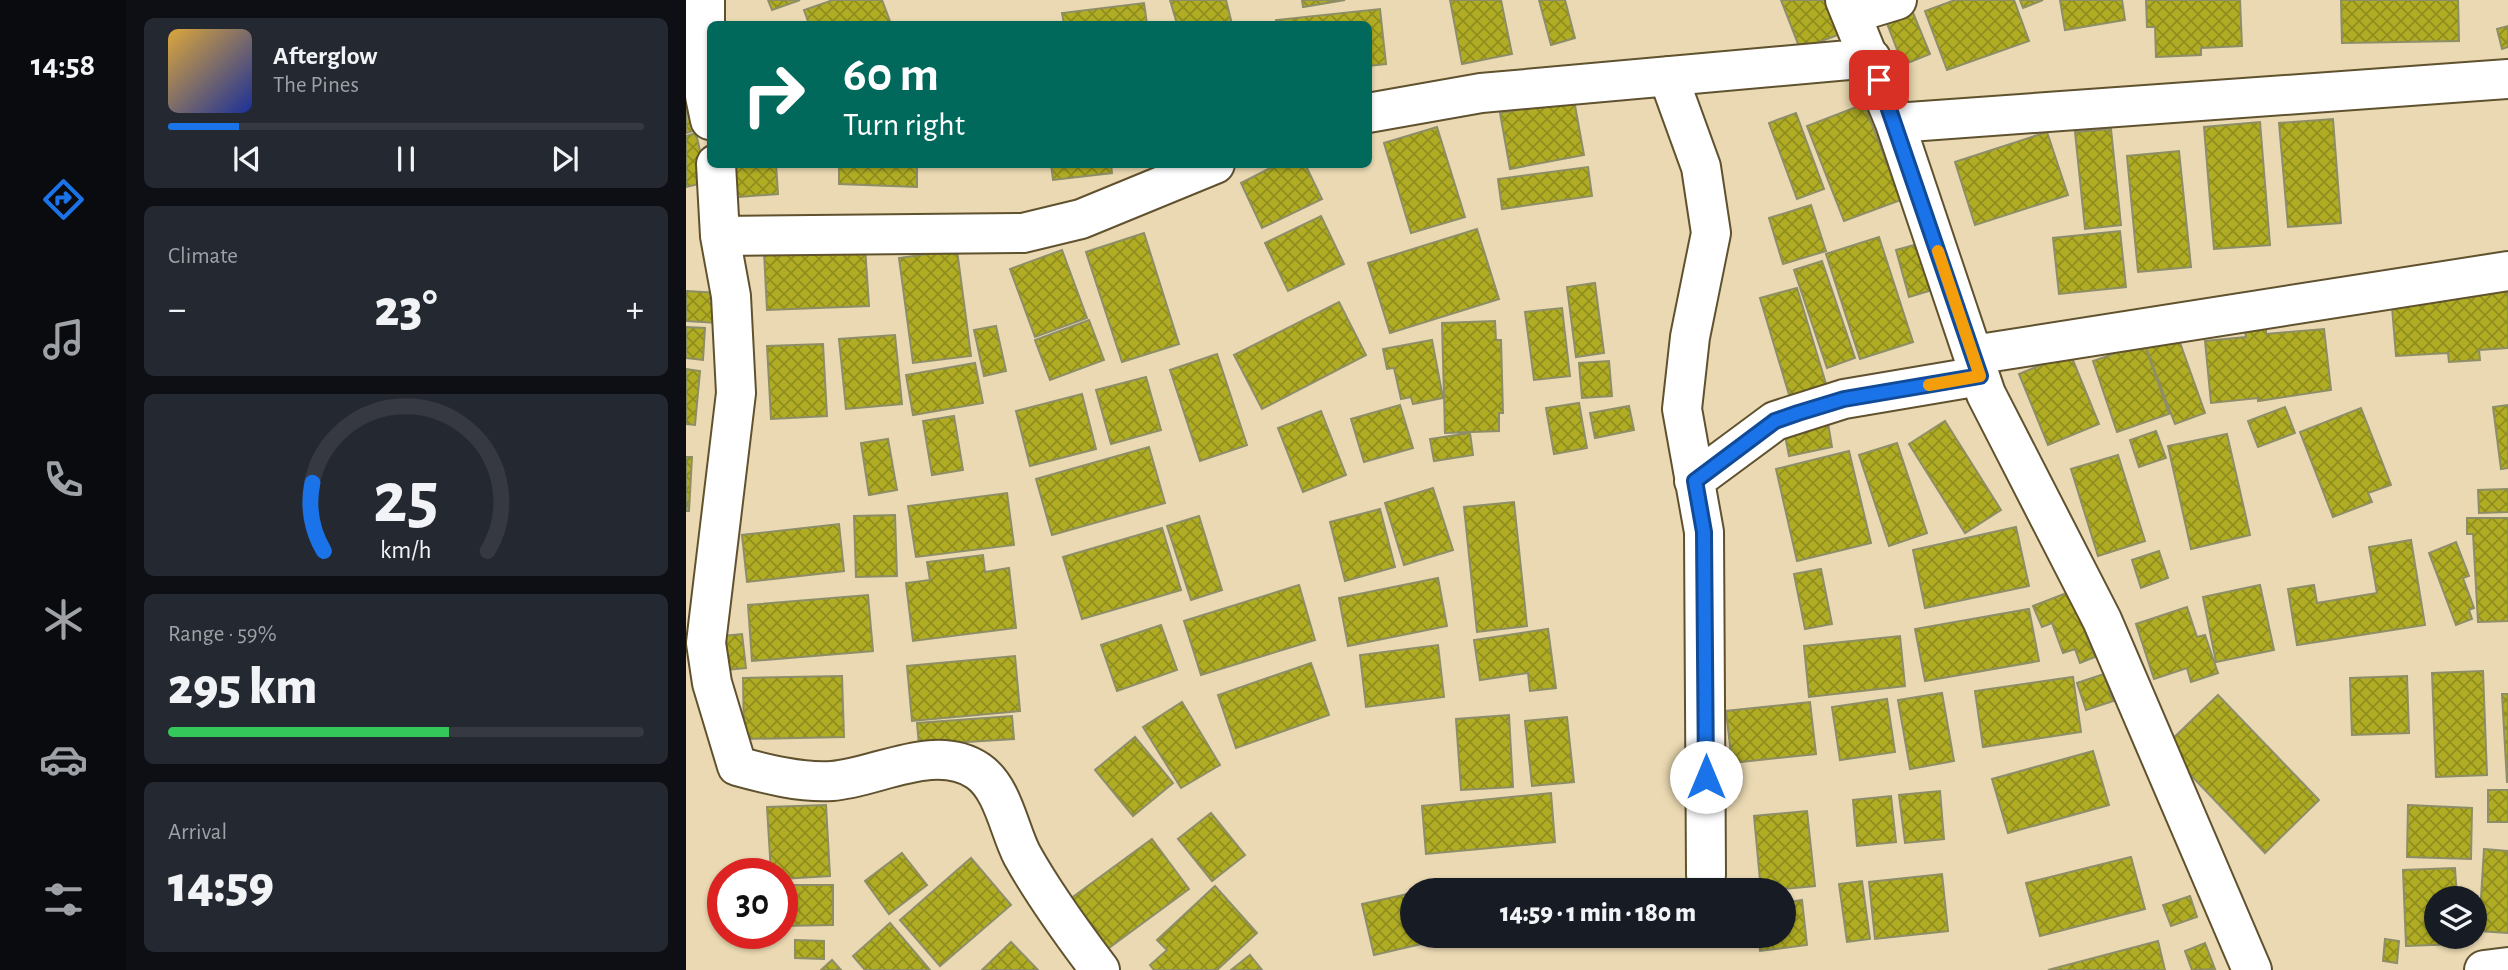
<!DOCTYPE html>
<meta charset="utf-8">
<style>
body{margin:0;font-family:"Alegreya Sans",sans-serif;background:#242831;color:#f1f3f6;height:100vh;display:flex;flex-direction:column;font-size:26px;white-space:nowrap}
*{box-sizing:border-box;margin:0}
p{font-size:23px;color:#9ea1a6}
.icon{flex:none;width:38px;height:38px;fill:none;stroke:currentColor;stroke-width:2;stroke-linecap:round;stroke-linejoin:round}
.map{position:relative;flex:1;overflow:hidden}
.details{display:flex;flex-direction:column;gap:18px;padding:18px;background:#0d0f14;width:560px}
.details>*{flex:none}
.banner{position:absolute;left:21px;top:21px;width:665px;height:147px;border-radius:10px;box-shadow:0 2px 5px #0004;background:#00695c;color:#fff;overflow:hidden}
.tools{position:absolute;left:1738px;top:886px;display:grid;gap:14px}
.tools a{display:grid;place-items:center;width:63px;height:63px;border-radius:50%;background:#171b24;box-shadow:0 2px 5px #0004;font-size:35px}
.speed{position:absolute;left:21px;top:858px;display:flex;gap:14px;font-size:35px;font-weight:700;text-align:center}
.speed>*{display:grid;place-content:center;width:91px;height:91px;border-radius:50%;background:#171b24;box-shadow:0 2px 5px #0004;line-height:1}
.speed .limit{border:10px solid #d22;background:#fff;color:#111}
.pin{position:absolute;display:grid;place-items:center;width:60px;height:60px;color:#fff;margin:-30px;border-radius:14px;box-shadow:0 4px 10px #0006}
.me{position:absolute;width:77px;margin:-38px;rotate:0deg;stroke-linejoin:round;filter:drop-shadow(0 0 5px #0008)}
.turn{display:flex;align-items:center;gap:24px;height:147px;padding:0 21px;font-size:32px}
.turn .icon{width:91px;height:91px;stroke-width:2.5}
.turn b{display:block;font-size:49px;line-height:60px}
.big{font-size:52px;font-weight:800;line-height:1.1}
.details .tile{flex:1;display:flex;flex-direction:column;justify-content:center;gap:10px;min-width:0;padding:0 24px;border-radius:10px;background:#242831}
.details .dial{align-items:center;gap:0}
.dial svg{height:182px;overflow:visible;fill:none;stroke:#363941;stroke-width:7;stroke-linecap:round;text-anchor:middle}
.dial text{fill:#f1f3f6;stroke:none}
.song{display:flex;align-items:center;gap:21px}
.cover{width:84px;height:84px;border-radius:10px;background:linear-gradient(135deg,hsl(40 70% 55%),hsl(230 70% 35%))}
.played{height:7px;border-radius:4px;background:linear-gradient(90deg,#1a73e8 15%,#363941 15%)}
.keys{display:flex;justify-content:space-around;direction:ltr}
.heat{display:flex;justify-content:space-between;align-items:center;font-size:38px;direction:ltr}
.charge{height:10px;border-radius:5px;background:linear-gradient(90deg,#34c759 59%,#363941 0)}
.trip{position:absolute;left:714px;top:878px;width:396px;height:70px;border-radius:35px;background:#171b24;box-shadow:0 2px 5px #0004;font-weight:800;line-height:70px;text-align:center}
main{display:flex;flex:1;min-height:0}
.tabs{display:flex;flex-direction:column;width:126px;justify-content:space-around;align-items:center;background:#090b0e;color:#9ea1a6}
.tabs .icon{width:49px;height:49px}
.tabs .current{color:#1a73e8}
.tabs b{font-size:32px;color:#f1f3f6}
.map>svg:first-child{display:block}
.building{fill:url(#building-cross-hatch);stroke:#8d8e67;stroke-width:2}
.lines{fill:none;stroke-linecap:round;stroke-linejoin:round}
.street-casing{stroke:#60522f;stroke-width:42}
.street{stroke:#fff;stroke-width:38}
.route-casing{stroke:#114b97;stroke-width:18}
.route{stroke:#1a73e8;stroke-width:12}
.slow{stroke:#f59e0b;stroke-width:12}
</style>
<main>
<nav class="tabs">
<b>14:58</b>
<svg class="icon current" aria-label="directions" viewBox="0 0 24 24"><path d="M12 3l9 9-9 9-9-9zM9 14v-3h6M13 9l2 2-2 2"/></svg>
<svg class="icon" aria-label="music" viewBox="0 0 24 24"><path d="M9 18V5l10-2v13"/><circle cx="6" cy="18" r="3"/><circle cx="16" cy="16" r="3"/></svg>
<svg class="icon" aria-label="phone" viewBox="0 0 24 24"><path d="M5 4h4l2 5-3 2q2 4 5 5l2-3 5 2v4C11 20 4 13 5 4z"/></svg>
<svg class="icon" aria-label="climate" viewBox="0 0 24 24"><path d="M12 3v18M4 7l16 10M4 17L20 7"/></svg>
<svg class="icon" aria-label="car" viewBox="0 0 24 24"><path d="M5 17H2v-5l4-1 3-4h7l3 4 3 1v5h-3M9 17h6M6 11h13"/><circle cx="7" cy="17" r="2"/><circle cx="17" cy="17" r="2"/></svg>
<svg class="icon" aria-label="filters" viewBox="0 0 24 24"><path d="M4 7h16M4 17h16"/><circle cx="9" cy="7" r="2"/><circle cx="15" cy="17" r="2"/></svg>
</nav>
<section class="details">
<div class="tile">
<div class="song"><i class="cover"></i><div><b>Afterglow</b><p>The Pines</p></div></div>
<div class="played"></div>
<div class="keys"><svg class="icon" aria-label="previous" viewBox="0 0 24 24"><path d="M18 5L8 12l10 7zM5 5v14"/></svg><svg class="icon" aria-label="pause" viewBox="0 0 24 24"><path d="M8 5v14M16 5v14"/></svg><svg class="icon" aria-label="next" viewBox="0 0 24 24"><path d="M6 5l10 7-10 7zM19 5v14"/></svg></div>
</div>
<div class="tile"><p>Climate</p>
<div class="heat"><a>−</a><b class="big">23°</b><a>+</a></div>
</div>
<div class="tile dial"><svg viewBox="0 0 100 80">
<path d="M14 69A42 42 0 1 1 86 69"/>
<path d="M14 69A42 42 0 0 1 9 39" stroke="#1a73e8"/>
<text x="50" y="56" font-size="32" font-weight="700">25</text>
<text x="50" y="72" font-size="11">km/h</text>
</svg></div>
<div class="tile"><p>Range · 59%</p><b class="big">295 km</b><div class="charge"></div></div>
<div class="tile"><p>Arrival</p><b class="big">14:59</b></div>
</section>
<div class="map">
<svg width="1822" height="970" viewBox="0 0 1822 970">
<defs>
<pattern id="building-cross-hatch" width="8" height="8" patternUnits="userSpaceOnUse" patternTransform="scale(1.75)"><rect width="8" height="8" fill="#b0ad24"/><path d="M0 0l8 8M0 8l8-8" fill="none" stroke="#908d1f"/></pattern>
</defs>
<rect width="100%" height="100%" fill="#ead9b2"/>
<path class="building" d="M82,0H114L86,10Z
M147,0H196L205,24H123L118,10Z
M484,0H540L546,24H491Z
M616,0H659L617,7Z
M764,0H815L826,54L776,64Z
M853,0H879L889,38L865,45Z
M1095,0H1139L1152,35L1114,49Z
M1269,0H1328L1343,41L1261,70L1239,11Z
M1334,0H1357L1337,8Z
M1374,0H1436L1439,20L1379,30Z
M1460,0H1554L1556,46L1515,48V55L1470,57L1469,27H1461Z
M1655,0H1772L1773,41L1656,43Z
M458,3L461,24H378L376,13Z
M1223,3L1244,54L1217,65L1197,13Z
M694,9L700,64L682,66V24H591L590,20Z
M1822,26V47L1816,49L1811,29Z
M888,100L898,155L824,169L814,113Z
M0,102L7,131L0,133Z
M1178,104L1215,200L1158,221L1121,126Z
M1110,113L1138,189L1111,199L1083,123Z
M1647,119L1655,223L1602,227L1593,123Z
M1574,122L1584,245L1528,249L1518,127Z
M751,127L779,217L725,233L698,143Z
M1425,129L1435,225L1399,229L1389,132Z
M1361,132L1382,195L1289,225L1269,162Z
M10,133L21,182L0,187V136Z
M1493,151L1505,267L1452,272L1441,156Z
M38,164H90L92,194L41,198Z
M153,164H231V187L153,184Z
M365,164H425L426,173L367,180Z
M592,164H619L636,199L576,228L555,183Z
M902,167L906,196L816,209L812,179Z
M1125,205L1140,251L1097,264L1083,218Z
M635,216L658,264L602,291L579,243Z
M791,229L813,299L704,333L682,263Z
M1434,231L1440,287L1373,294L1367,238Z
M458,233L493,344L436,362L400,252Z
M1193,237L1227,342L1174,359L1140,254Z
M1232,244L1246,290L1223,297L1210,250Z
M179,247L183,306L81,310L78,252Z
M271,250L285,356L227,363L213,258Z
M376,250L401,318L349,337L324,269Z
M1136,261L1169,358L1141,368L1108,270Z
M909,283L918,353L890,357L881,287Z
M1822,286V348L1793,350L1794,360L1763,362L1762,353L1710,356L1705,295Z
M1111,288L1141,387L1104,398L1074,298Z
M0,291L34,293L32,323L0,321Z
M653,302L680,355L576,409L548,355Z
M876,308L884,376L848,380L839,312Z
M403,320L418,360L364,380L349,340Z
M809,321L810,340H815L817,413H813V431L759,433L756,323Z
M310,326L320,371L298,376L288,330Z
M0,327L19,328L17,360L0,358Z
M1580,328V334L1638,329L1645,390L1572,401V398L1525,403L1519,341L1560,337L1559,331Z
M209,335L216,404L160,409L153,339Z
M1492,337L1519,413L1489,424L1460,348Z
M746,340L757,398L727,404L725,397L715,399L708,368L701,369L697,349Z
M1458,343L1483,414L1431,432L1407,361Z
M137,344L141,416L85,419L81,346Z
M1384,353L1413,424L1362,445L1333,374Z
M531,354L561,445L514,461L484,370Z
M923,361L926,396L896,398L893,363Z
M289,363L297,403L227,415L220,375Z
M0,369L14,371L9,425L0,424Z
M460,377L475,430L425,444L410,390Z
M396,394L410,449L344,466L330,411Z
M893,403L901,448L868,454L860,408Z
M714,405L727,448L678,462L665,419Z
M1822,405V468L1815,469L1807,407Z
M943,406L948,430L909,438L904,413Z
M1599,407L1609,433L1572,447L1562,421Z
M1675,408L1705,485L1682,493L1686,502L1647,517L1614,432Z
M635,411L660,475L617,492L592,428Z
M1140,411L1146,447L1103,456L1096,420Z
M268,416L277,470L246,475L237,421Z
M1259,421L1315,510L1279,533L1223,444Z
M1470,431L1480,458L1453,467L1444,440Z
M784,433L787,455L748,461L744,439Z
M1541,434L1564,535L1505,549L1482,446Z
M202,439L211,490L183,495L175,443Z
M1211,443L1241,533L1203,546L1173,455Z
M463,447L479,503L366,535L350,479Z
M1163,451L1185,543L1111,561L1090,469Z
M1432,455L1459,541L1412,556L1385,469Z
M0,457H6L3,511H0Z
M747,488L767,550L718,565L699,503Z
M1822,489V512L1793,513L1792,490Z
M321,493L328,545L230,557L222,506Z
M828,502L841,626L791,632L778,507Z
M694,509L709,567L659,581L644,522Z
M209,515L211,576L170,577L168,516Z
M513,516L536,590L505,600L481,526Z
M1781,518H1822V621L1792,622L1787,534H1781Z
M153,524L158,571L61,582L56,535Z
M1330,527L1343,586L1239,608L1227,550Z
M476,528L495,590L396,619L377,557Z
M1725,540L1739,625L1611,645L1602,589L1628,585L1631,603L1691,593L1683,547Z
M1770,542L1783,576L1777,578L1788,608L1783,610L1786,619L1770,625L1743,553Z
M1473,551L1482,578L1455,588L1446,560Z
M297,555L299,572L323,568L330,628L227,641L220,583L244,580L241,562Z
M1135,569L1146,624L1119,629L1108,574Z
M752,578L761,626L662,646L653,598Z
M613,585L629,640L515,675L498,621Z
M1574,585L1588,650L1530,662L1517,597Z
M1383,592L1409,657L1394,663L1389,649L1377,653L1366,623L1356,627L1347,606Z
M182,595L187,651L66,661L62,605Z
M1501,607L1511,637L1519,635L1532,673L1505,682L1501,668L1468,679L1450,624Z
M1343,609L1353,661L1239,681L1229,629Z
M475,625L491,670L431,691L415,645Z
M862,629L870,688L844,691L842,673L794,680L788,640Z
M56,634L60,668L40,670L37,636Z
M1214,636L1219,686L1123,697L1118,646Z
M752,645L758,697L680,707L674,655Z
M329,656L334,711L226,721L221,666Z
M625,663L643,715L550,748L532,695Z
M1797,671L1801,775L1750,777L1746,673Z
M1418,674L1427,701L1400,710L1391,683Z
M156,676L158,737L58,739L57,678Z
M1721,676L1723,733L1666,735L1664,678Z
M1387,677L1395,732L1297,747L1289,691Z
M1256,693L1268,761L1224,769L1212,700Z
M1816,694H1822V782H1821Z
M1532,695L1633,800L1579,853L1478,747Z
M1201,699L1209,752L1154,760L1146,707Z
M496,702L534,765L495,788L457,727Z
M1124,702L1130,754L1046,763L1040,711Z
M823,715L827,787L775,790L770,719Z
M326,716L328,739L233,745L231,723Z
M881,717L888,782L846,786L839,721Z
M449,737L487,783L447,816L409,770Z
M1407,751L1423,805L1322,833L1306,779Z
M1802,790H1822V822H1802Z
M1254,791L1258,839L1219,843L1213,795Z
M865,793L869,842L740,854L736,806Z
M1205,796L1210,842L1171,846L1167,800Z
M140,805L144,876L96,879V873H85L81,807Z
M1722,805L1786,808L1785,859L1721,857Z
M1121,811L1129,886L1075,891L1068,816Z
M525,813L559,855L526,881L492,839Z
M466,839L503,889L416,953L380,902Z
M1798,849L1822,851V933L1793,931Z
M216,853L241,885L203,914L179,881Z
M1445,857L1459,909L1354,936L1340,883Z
M285,858L325,905L254,966L214,920Z
M1769,868L1771,898H1750V936H1772L1773,944L1720,946L1717,870Z
M1256,874L1262,931L1189,939L1183,882Z
M1176,881L1184,939L1161,942L1153,884Z
M794,883L795,891H748V890Z
M96,885H147V925L96,926Z
M529,886L571,933L531,970H468L464,965L481,950L471,940Z
M726,893V936H743L744,942L688,955L676,904Z
M1504,896L1511,917L1485,926L1477,905Z
M1116,900L1121,945L1074,951L1072,936H1097V903Z
M204,923L244,970H179L167,956Z
M754,936H801L755,943Z
M1699,939L1713,941L1711,963L1697,961Z
M109,940L138,941V959L109,958Z
M1472,941L1479,970H1362Z
M325,942L352,970H296Z
M1519,943L1529,969L1506,970L1499,951Z
M564,955L576,970H545Z
M146,960L155,970H135Z"/>
<g class="lines">
<defs>
<path id="street" d="M19,0V96L24,120
M1159,0L1209,123L1300,394L1416,620L1566,970
M1165,14L1211,0
M982,76L1015,167L1025,233L1004,337L996,409L1018,532L1020,875
M682,113L795,93L1185,58
M1209,123L1822,79
M30,164L34,236L45,296L50,393L20,643L26,683L51,766C80,774 115,783 146,781C190,778 249,742 292,771C317,788 323,830 336,855C356,891 389,937 414,970
M34,236L337,233L395,219L529,164
M1287,355L1822,271
M1008,481L1089,421L1158,399L1294,376
M1798,970L1822,967"/>
</defs>
<use href="#street" class="street-casing"/>
<use href="#street" class="street"/>
</g>
<g class="lines">
<defs>
<path id="route" d="M1020,777L1018,532L1009,481L1089,421L1112,413L1158,399L1294,376L1193,80"/>
</defs>
<use href="#route" class="route-casing"/>
<use href="#route" class="route"/>
<path class="slow" d="M1243,385L1294,376L1252,251"/>
</g>
</svg>
<div class="tools">
<a><svg class="icon" aria-label="layers" viewBox="0 0 24 24"><path d="M12 4l9 5-9 5-9-5zM3 14l9 5 9-5"/></svg></a>
</div>
<div class="speed"><div class="limit">30</div></div>
<div class="pin" style="left:1193px;top:80px;background:#d93025"><svg class="icon" aria-label="arrive" viewBox="0 0 24 24"><path d="M6 21V4h12l-3 4 3 4H6"/></svg></div>
<svg class="me" style="left:1020px;top:777px" viewBox="-20 -20 40 40"><circle r="19" fill="#fff"/><path d="M0-13L10 11 0 6-10 11z" fill="#1a73e8"/></svg>
<div class="trip">14:59 · 1 min · 180 m</div>
<div class="banner">
<div class="turn"><svg class="icon" aria-label="right" viewBox="0 0 24 24"><path d="M7 20v-9h11M14 6l5 5-5 5"/></svg><div><b>60 m</b>Turn right</div></div>
</div>
</div>
</main>
